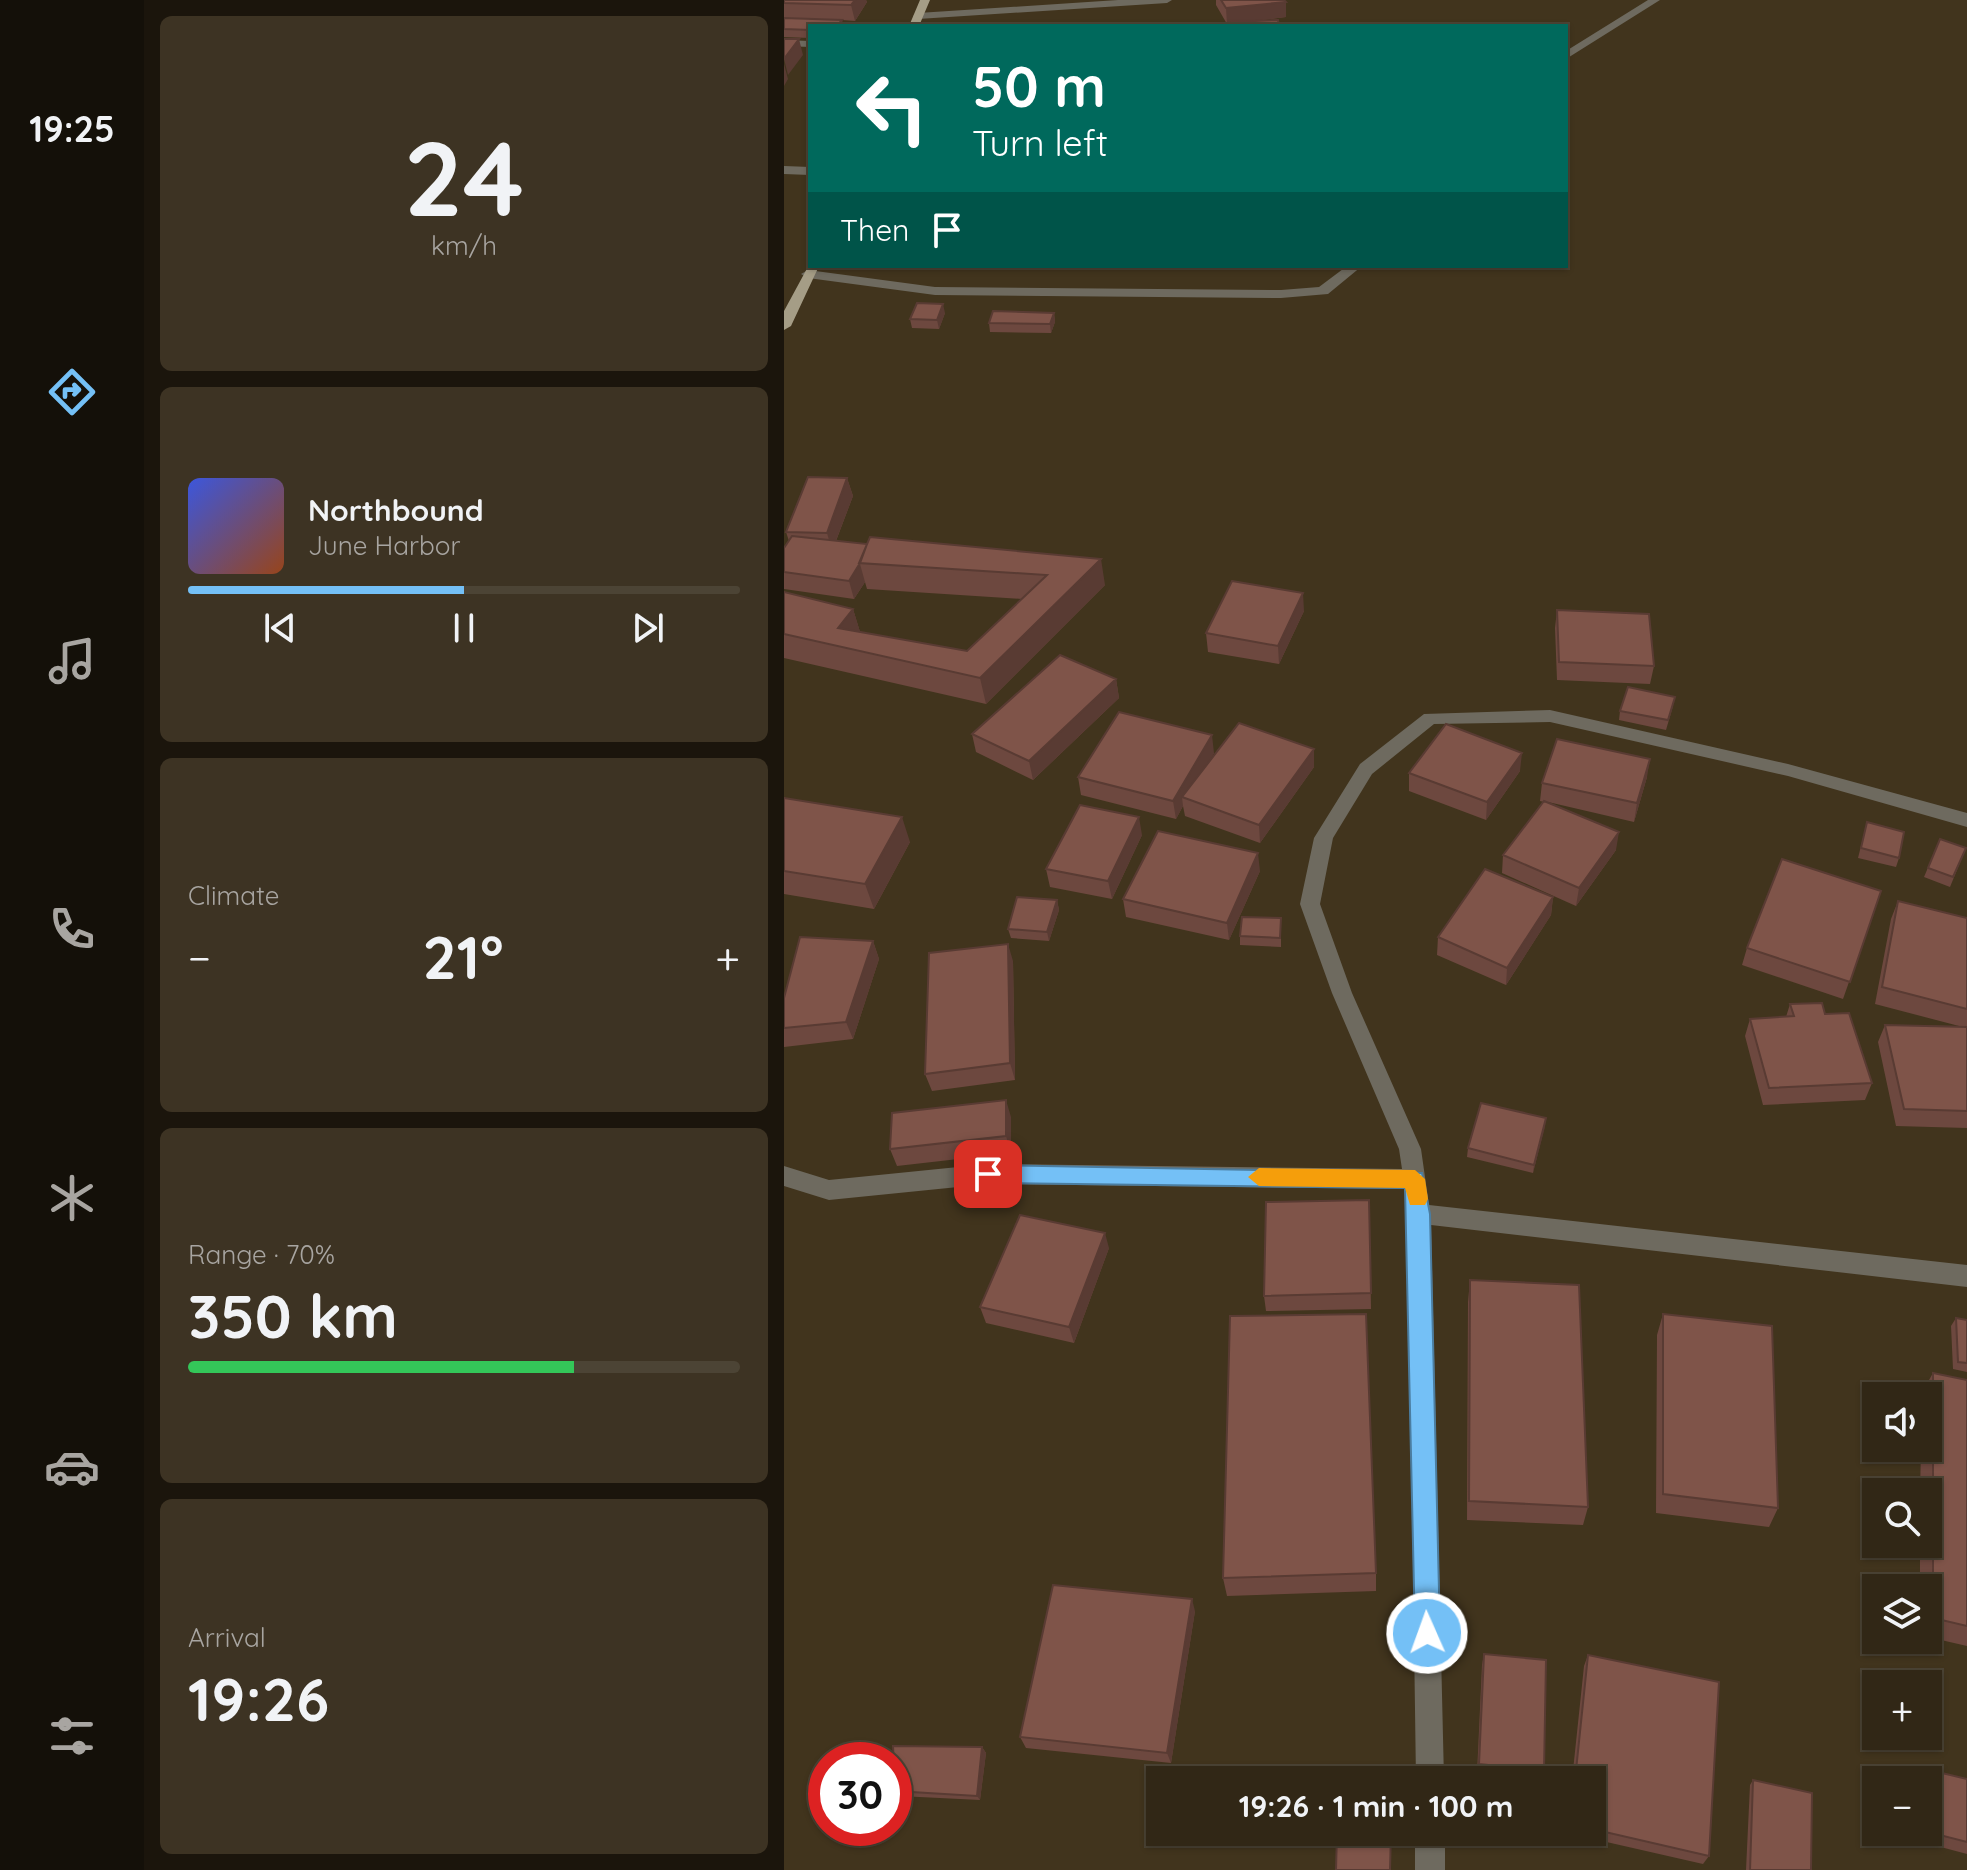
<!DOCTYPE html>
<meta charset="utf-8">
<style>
body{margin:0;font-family:Quicksand,sans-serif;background:#3d3323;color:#f1f3f6;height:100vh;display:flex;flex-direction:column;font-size:30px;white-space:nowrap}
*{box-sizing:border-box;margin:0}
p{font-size:26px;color:#a8a5a1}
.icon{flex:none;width:44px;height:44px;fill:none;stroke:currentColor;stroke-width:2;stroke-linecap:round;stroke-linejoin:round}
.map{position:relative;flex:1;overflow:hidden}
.sheet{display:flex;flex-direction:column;gap:16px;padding:16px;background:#1b150c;width:640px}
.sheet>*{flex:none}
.top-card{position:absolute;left:24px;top:24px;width:760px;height:244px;border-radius:0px;box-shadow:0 2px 6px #0004,0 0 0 2px #4c4435;background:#00695c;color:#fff;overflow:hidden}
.buttons{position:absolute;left:1078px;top:1382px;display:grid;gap:16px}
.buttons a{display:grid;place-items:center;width:80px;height:80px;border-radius:0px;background:#312716;box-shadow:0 2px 6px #0004,0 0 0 2px #4c4435;font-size:40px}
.speed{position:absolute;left:24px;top:1742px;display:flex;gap:16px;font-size:40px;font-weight:700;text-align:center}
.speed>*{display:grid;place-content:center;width:104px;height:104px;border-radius:50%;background:#312716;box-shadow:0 2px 6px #0004,0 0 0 2px #4c4435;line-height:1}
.speed .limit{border:12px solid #d22;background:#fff;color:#111}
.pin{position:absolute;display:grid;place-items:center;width:68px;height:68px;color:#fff;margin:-34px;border-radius:16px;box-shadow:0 4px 12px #0006}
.me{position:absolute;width:88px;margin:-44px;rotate:358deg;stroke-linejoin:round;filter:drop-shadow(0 0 6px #0008)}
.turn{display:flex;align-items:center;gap:28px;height:168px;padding:0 32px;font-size:36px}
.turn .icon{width:104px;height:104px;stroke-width:2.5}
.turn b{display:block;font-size:56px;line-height:68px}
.then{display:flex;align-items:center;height:76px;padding:0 32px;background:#0003;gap:16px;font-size:30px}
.big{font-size:60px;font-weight:700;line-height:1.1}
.sheet .tile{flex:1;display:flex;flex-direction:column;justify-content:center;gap:12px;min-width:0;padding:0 28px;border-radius:12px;background:#3d3323}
.sheet .dial{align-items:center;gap:0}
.dial b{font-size:104px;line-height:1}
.song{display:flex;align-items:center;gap:24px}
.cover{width:96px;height:96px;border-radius:12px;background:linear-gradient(135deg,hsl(230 70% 55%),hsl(20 70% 35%))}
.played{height:8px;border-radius:4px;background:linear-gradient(90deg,#74c0f6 50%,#4c4435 50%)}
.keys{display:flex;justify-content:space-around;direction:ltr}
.heat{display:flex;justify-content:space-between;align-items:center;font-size:44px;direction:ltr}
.charge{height:12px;border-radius:6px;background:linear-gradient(90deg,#34c759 70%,#4c4435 0)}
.trip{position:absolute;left:362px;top:1766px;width:460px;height:80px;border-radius:0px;background:#312716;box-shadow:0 2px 6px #0004,0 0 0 2px #4c4435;font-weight:700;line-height:80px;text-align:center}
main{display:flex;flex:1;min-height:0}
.dock{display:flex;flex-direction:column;width:144px;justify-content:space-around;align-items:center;background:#141009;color:#a8a5a1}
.dock .icon{width:56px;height:56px}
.dock .current{color:#74c0f6}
.dock b{font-size:36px;color:#f1f3f6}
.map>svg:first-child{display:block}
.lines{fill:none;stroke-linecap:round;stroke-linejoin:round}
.minor{fill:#6e6a5f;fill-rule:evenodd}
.major{fill:#a59d86;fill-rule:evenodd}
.wall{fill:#6d483f}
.shaded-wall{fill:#593b33}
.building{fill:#7f5449;stroke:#593b33;stroke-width:2}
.route{fill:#74c0f6;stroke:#4b7da0;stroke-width:2}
.slow{fill:#f59e0b}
</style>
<main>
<nav class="dock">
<b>19:25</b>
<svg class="icon current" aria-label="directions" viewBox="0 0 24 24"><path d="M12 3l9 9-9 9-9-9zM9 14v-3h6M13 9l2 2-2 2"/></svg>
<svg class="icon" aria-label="music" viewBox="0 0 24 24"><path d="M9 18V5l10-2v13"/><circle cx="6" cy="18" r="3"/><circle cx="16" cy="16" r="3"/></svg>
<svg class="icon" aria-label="phone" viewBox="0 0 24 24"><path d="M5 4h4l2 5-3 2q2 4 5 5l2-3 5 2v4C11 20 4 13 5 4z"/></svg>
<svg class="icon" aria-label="climate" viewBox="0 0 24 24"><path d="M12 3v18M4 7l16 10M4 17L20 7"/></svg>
<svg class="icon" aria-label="car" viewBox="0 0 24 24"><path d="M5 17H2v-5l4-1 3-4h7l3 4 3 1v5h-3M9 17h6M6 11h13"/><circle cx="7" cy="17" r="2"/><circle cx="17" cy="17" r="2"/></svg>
<svg class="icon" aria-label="filters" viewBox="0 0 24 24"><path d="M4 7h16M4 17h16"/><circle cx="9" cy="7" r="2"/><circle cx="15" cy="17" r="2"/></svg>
</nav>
<section class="sheet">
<div class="tile dial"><b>24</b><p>km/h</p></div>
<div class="tile">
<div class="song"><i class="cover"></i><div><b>Northbound</b><p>June Harbor</p></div></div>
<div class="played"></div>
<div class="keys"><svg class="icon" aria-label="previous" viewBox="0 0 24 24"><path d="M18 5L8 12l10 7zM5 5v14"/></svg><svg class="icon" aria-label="pause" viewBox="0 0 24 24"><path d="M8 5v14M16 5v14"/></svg><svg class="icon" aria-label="next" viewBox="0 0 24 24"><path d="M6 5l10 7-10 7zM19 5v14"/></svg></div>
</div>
<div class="tile"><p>Climate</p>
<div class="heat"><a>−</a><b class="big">21°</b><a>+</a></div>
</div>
<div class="tile"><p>Range · 70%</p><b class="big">350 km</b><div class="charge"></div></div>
<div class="tile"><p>Arrival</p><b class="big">19:26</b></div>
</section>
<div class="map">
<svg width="1183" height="1870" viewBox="0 0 1183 1870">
<rect width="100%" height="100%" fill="#41341d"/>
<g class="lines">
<path class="minor" d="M334,0H388L383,3L134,19L129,16L134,13Z
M864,0H876L782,59V51Z
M0,40L26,41V47L0,46Z
M0,166L26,167V175L0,174Z
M563,266H578L544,294L497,298L151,295L24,278L17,274L24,270L151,287L497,290L535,287Z
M766,710L1004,764L1183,813V827L1004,776L766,722L650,724L588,774L549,838L536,904L568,993L637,1149L645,1205L1183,1265V1287L647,1225L660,1780H632L624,1214L620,1189L204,1184L45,1200L0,1186V1166L45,1180L204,1164L618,1169L615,1149L548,993L516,904L530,838L576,764L640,714Z
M631,1832H661V1870H631Z"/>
<path class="major" d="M136,0H146L135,26H125Z
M26,263V266H35L7,326L0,330V311Z"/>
</g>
<path class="wall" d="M0,0H82L83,2L71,21L58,20L59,26H26V38L0,37Z
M432,0H500L502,17L443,24L432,5Z
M161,313L155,329L128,328L126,319Z
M270,313L271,322L267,333L206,332L205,323Z
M63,478L69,496L52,541L321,585L202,704L0,658V592L69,609L76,632L183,651L238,599L83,589L81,582L70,599L0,589V548L5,541L2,532Z
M773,610L870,666L866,684L773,680L771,628Z
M520,611L495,664L424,652L422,633Z
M332,679L335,698L249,780L192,752L188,734Z
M889,706L882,730L835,720L836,711Z
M430,753L423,765L530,767L476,843L401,816L399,806L392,819L297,795L294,777Z
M736,771L702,820L625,791V773Z
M863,777L850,822L764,802L832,850L792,906L718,873L719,855L760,802L756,801L758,783Z
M0,798L126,842L90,909L0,894Z
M1083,822L1115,858L1112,867L1074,858Z
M358,835L328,899L266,887L262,869Z
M1156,839L1182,848L1166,887L1140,877Z
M476,871L445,940L342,917L339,899Z
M1097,891L1059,999L958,965L963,948Z
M769,897L767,915L722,985L653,955L654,937Z
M273,900L275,910L265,941L227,938L224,929Z
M1114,901L1183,918V1128L1112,1126L1094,1042L1101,1025L1175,1026L1091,1004L1107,919Z
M497,918V947L456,945V936Z
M89,941L95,959L69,1039L0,1047V998Z
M229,961L231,1080L148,1091L141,1074Z
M1006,1004L1041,1014L1088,1083L1081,1100L979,1105L961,1036L966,1019L1002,1017Z
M227,1117V1153L113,1166L106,1149Z
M762,1118L749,1173L683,1157L684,1148Z
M585,1200L587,1309L482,1311L480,1296Z
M325,1248L290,1343L202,1323L196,1307Z
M686,1280L804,1507L799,1525L683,1520L684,1302Z
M879,1314L994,1508L985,1527L872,1513L873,1335Z
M1172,1318L1183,1320V1372L1169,1369L1167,1326Z
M1149,1373L1183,1380V1646L1144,1637V1588H1136V1544H1144V1492H1136L1137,1448H1144V1396H1137V1394Z
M592,1573V1591L443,1596L439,1578Z
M411,1611L387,1763L242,1748L236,1737Z
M700,1654L760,1771L758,1780L693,1774L698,1665Z
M804,1655L925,1856L919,1864L783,1833V1832H808V1780H788L800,1666Z
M198,1747L202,1753L196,1800L115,1796L111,1791Z
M1133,1767L1183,1779V1854L1123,1838V1832H1144V1780H1123V1776Z
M969,1780L1027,1870H962L966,1785Z"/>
<path class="shaded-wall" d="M71,0H82L83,2L71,21L67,5Z
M502,2V17L443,24L442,8Z
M15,39L19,55L4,75L0,59Z
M0,64L4,79L0,86Z
M159,304L161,313L155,329L153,320Z
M270,313L271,322L267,333L266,324Z
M63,478L69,496L48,551L43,533Z
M317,559L321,585L202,704L196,678Z
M76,564L81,582L70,599L65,581Z
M519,593L520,611L495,664L494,646Z
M69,609L77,635L54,628Z
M332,679L335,698L249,780L245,761Z
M428,735L430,753L403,799L398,797L399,806L392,819L389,801Z
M530,749V767L476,843L475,825Z
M738,753L736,771L702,820L703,802Z
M866,759L863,777L850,822L853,803Z
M118,817L126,842L90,909L81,884Z
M355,817L358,835L328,899L324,881Z
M835,832L832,850L792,906L795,888Z
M474,853L476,871L445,940L443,923Z
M769,897L767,915L722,985L723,968Z
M273,900L275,910L265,941L263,932Z
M89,941L95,959L69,1039L62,1022Z
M224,944L229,961L231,1080L226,1063Z
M222,1100L227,1117V1153L222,1136Z
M762,1118L761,1127L749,1173L750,1165Z
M321,1233L325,1248L290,1343L285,1327Z
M408,1599L411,1611L387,1763L383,1753Z
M198,1747L202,1753L196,1800L193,1796Z"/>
<path class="building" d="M0,0H71L67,5L0,3Z
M437,0H500L502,2L442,8Z
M0,18L58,20L53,26H26V30L0,29Z
M494,20L495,26H449L448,22Z
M0,39H15L0,59Z
M133,303L159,304L153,320L126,319Z
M209,311L270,313L266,324L205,323Z
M24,477L63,478L43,533L2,532Z
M8,536L83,544L76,563L65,581L0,572V548Z
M86,537L317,559L196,678L0,634V592L69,609L54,628L183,651L263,575L75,563Z
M448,581L519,593L494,646L422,633Z
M773,610L865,614L870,666L775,662Z
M276,655L332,679L245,761L188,734Z
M844,687L891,697L884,720L836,711Z
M335,712L428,735L389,801L294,777Z
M455,723L530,749L475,825L398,797Z
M662,724L738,753L703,802L625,773Z
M773,739L866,759L853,803L758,783Z
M0,798L118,817L81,884L0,871Z
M760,801L835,832L795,888L719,855Z
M296,805L355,817L324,881L262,869Z
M1083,822L1120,832L1115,858L1077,848Z
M374,831L474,853L443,923L339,899Z
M1156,839L1182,848L1169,877L1144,868Z
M998,859L1097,891L1066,982L963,948Z
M701,869L769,897L723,968L654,937Z
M233,897L273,900L263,932L224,929Z
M1114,901L1183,918V1009L1098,987Z
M458,917L497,918L496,938L456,936Z
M16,937L89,941L62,1022L0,1028V998Z
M224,944L226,1063L141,1074L145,953Z
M1038,1003L1041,1014L1065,1013L1088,1083L985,1088L966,1019L1010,1016L1006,1004Z
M1101,1025L1183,1027V1111L1120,1109Z
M222,1100V1136L106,1149L108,1113Z
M697,1103L762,1118L750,1165L684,1148Z
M585,1200L587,1293L480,1296L482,1202Z
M236,1215L321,1233L285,1327L196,1307Z
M686,1280L795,1285L804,1507L685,1501Z
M582,1314L592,1573L439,1578L446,1316Z
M879,1314L988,1326L994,1508L879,1494Z
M1172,1318L1183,1320V1363L1174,1362Z
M1149,1373L1183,1380V1626L1149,1618Z
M269,1585L408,1599L383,1753L236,1737Z
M700,1654L762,1660L760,1771L695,1764Z
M804,1655L935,1682L925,1856L808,1829V1780H791Z
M109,1746L198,1747L193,1796L111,1791Z
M1133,1767L1183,1779V1842L1144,1832V1780H1133Z
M556,1776L608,1778V1780H555Z
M969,1780L1028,1793L1027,1870H966Z
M553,1832H607L606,1870H552Z"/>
<path class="route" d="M204,1165L638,1173L646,1214L656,1633L652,1642L643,1645L634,1642L631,1633L621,1188L204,1183L194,1174Z"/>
<path class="slow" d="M475,1168L631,1170L641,1179L644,1199L641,1205H626L621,1188L475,1186L464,1177Z"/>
</svg>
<div class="buttons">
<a><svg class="icon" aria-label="sound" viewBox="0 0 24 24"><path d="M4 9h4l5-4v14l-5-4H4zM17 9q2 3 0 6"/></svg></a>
<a><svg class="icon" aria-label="search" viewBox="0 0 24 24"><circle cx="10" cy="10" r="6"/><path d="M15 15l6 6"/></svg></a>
<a><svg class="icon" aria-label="layers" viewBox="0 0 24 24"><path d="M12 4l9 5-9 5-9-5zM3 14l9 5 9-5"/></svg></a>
<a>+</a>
<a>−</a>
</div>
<div class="speed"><div class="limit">30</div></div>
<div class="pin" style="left:204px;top:1174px;background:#d93025"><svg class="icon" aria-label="arrive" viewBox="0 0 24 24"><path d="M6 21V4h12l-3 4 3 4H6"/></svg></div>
<svg class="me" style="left:643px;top:1633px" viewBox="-20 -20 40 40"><circle r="17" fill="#74c0f6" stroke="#fff" stroke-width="3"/><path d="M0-11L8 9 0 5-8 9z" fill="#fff"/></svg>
<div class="trip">19:26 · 1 min · 100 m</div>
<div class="top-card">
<div class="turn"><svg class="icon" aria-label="left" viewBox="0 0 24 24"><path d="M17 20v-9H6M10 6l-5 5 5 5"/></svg><div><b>50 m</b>Turn left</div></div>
<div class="then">Then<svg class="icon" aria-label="arrive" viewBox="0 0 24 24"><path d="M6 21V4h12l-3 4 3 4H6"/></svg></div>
</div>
</div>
</main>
